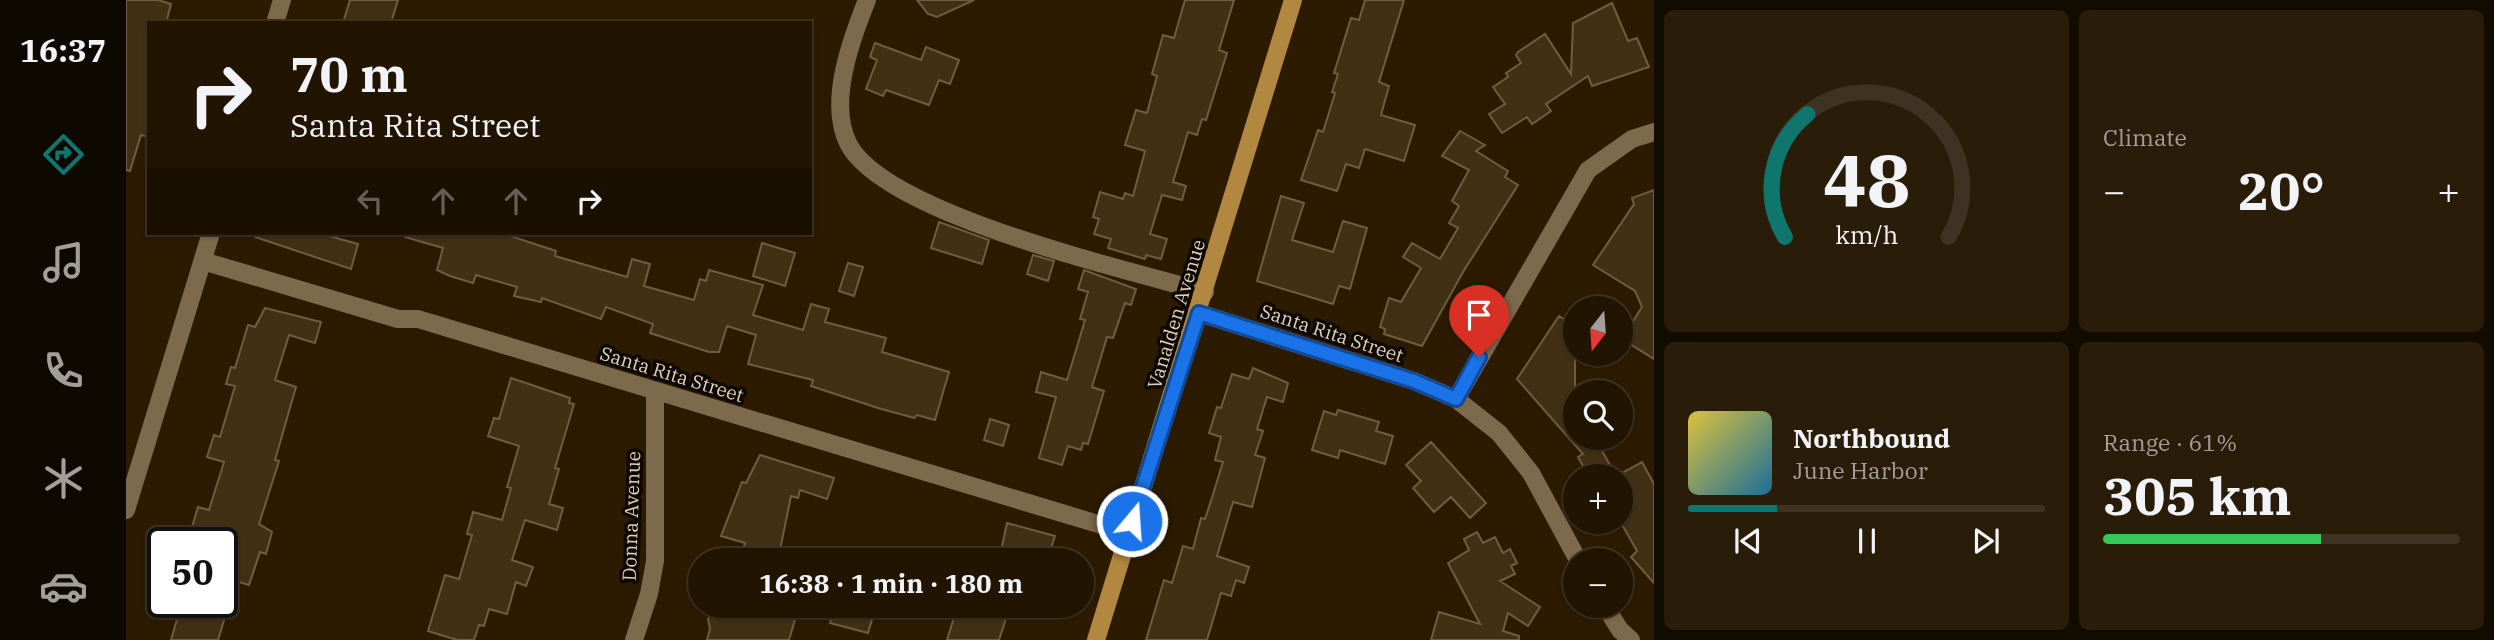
<!DOCTYPE html>
<meta charset="utf-8">
<style>
body{margin:0;font-family:"IBM Plex Serif",serif;background:#291d0a;color:#f1f3f6;height:100vh;display:flex;flex-direction:column;font-size:26px;white-space:nowrap}
*{box-sizing:border-box;margin:0}
p{font-size:23px;color:#a29e99}
.icon{flex:none;width:38px;height:38px;fill:none;stroke:currentColor;stroke-width:2;stroke-linecap:round;stroke-linejoin:round}
.map{position:relative;flex:1;overflow:hidden}
.details{display:flex;flex-direction:column;gap:10px;padding:10px;background:#120b00;width:840px}
.details>*{flex:none}
.guide{position:absolute;left:21px;top:21px;width:665px;height:214px;border-radius:0px;box-shadow:0 2px 5px #0004,0 0 0 2px #3e3322;background:#211400;color:#f1f3f6;overflow:hidden}
.needle{width:46px;rotate:197deg}
.buttons{position:absolute;left:1437px;top:296px;display:grid;gap:14px}
.buttons a{display:grid;place-items:center;width:70px;height:70px;border-radius:50%;background:#211400;box-shadow:0 2px 5px #0004,0 0 0 2px #3e3322;font-size:35px}
.speed{position:absolute;left:21px;top:527px;display:flex;gap:14px;font-size:35px;font-weight:700;text-align:center}
.speed>*{display:grid;place-content:center;width:91px;height:91px;border-radius:50%;background:#211400;box-shadow:0 2px 5px #0004,0 0 0 2px #3e3322;line-height:1}
.speed .limit{border:4px solid #111;border-radius:10px;background:#fff;color:#111}
.pin{position:absolute;display:grid;place-items:center;width:60px;height:60px;color:#fff;margin:-72px -30px;border-radius:50% 50% 50% 0;rotate:-45deg;box-shadow:0 0 7px #0007}
.pin .icon{rotate:45deg}
.me{position:absolute;width:77px;margin:-38px;rotate:18deg;stroke-linejoin:round;filter:drop-shadow(0 0 5px #0008)}
.turn{display:flex;align-items:center;gap:24px;height:147px;padding:0 28px;font-size:32px}
.turn .icon{width:91px;height:91px;stroke-width:2.5}
.turn b{display:block;font-size:49px;line-height:60px}
.lanes{display:flex;align-items:center;height:66px;padding:0 28px;background:#0003;justify-content:center;gap:35px;direction:ltr}
.lanes .off{opacity:.35}
.big{font-size:52px;font-weight:800;line-height:1.1}
.details .widget{flex:1;display:flex;flex-direction:column;justify-content:center;gap:10px;min-width:0;padding:0 24px;border-radius:10px;background:#291d0a}
.details .dial{align-items:center;gap:0}
.dial svg{height:182px;overflow:visible;fill:none;stroke:#3e3322;stroke-width:7;stroke-linecap:round;text-anchor:middle}
.dial text{fill:#f1f3f6;stroke:none}
.song{display:flex;align-items:center;gap:21px}
.cover{width:84px;height:84px;border-radius:10px;background:linear-gradient(135deg,hsl(50 70% 55%),hsl(200 70% 35%))}
.played{height:7px;border-radius:4px;background:linear-gradient(90deg,#0f766e 25%,#3e3322 25%)}
.keys{display:flex;justify-content:space-around;direction:ltr}
.heat{display:flex;justify-content:space-between;align-items:center;font-size:38px;direction:ltr}
.charge{height:10px;border-radius:5px;background:linear-gradient(90deg,#34c759 61%,#3e3322 0)}
.details .tiles{flex:1;display:grid;gap:10px;grid-template-columns:repeat(2,1fr)}
.trip{position:absolute;left:562px;top:548px;width:406px;height:70px;border-radius:35px;background:#211400;box-shadow:0 2px 5px #0004,0 0 0 2px #3e3322;font-weight:800;line-height:70px;text-align:center}
main{display:flex;flex:1;min-height:0}
.dock{display:flex;flex-direction:column;width:126px;justify-content:space-around;align-items:center;background:#0d0800;color:#a29e99}
.dock .icon{width:49px;height:49px}
.dock .current{color:#0f766e}
.dock b{font-size:32px;color:#f1f3f6}
.map>svg:first-child{display:block}
.building{fill:#423014;stroke:#705d40;stroke-width:2}
.lines{fill:none;stroke-linecap:round;stroke-linejoin:round}
.minor{stroke:#7d694c;stroke-width:18}
.major{stroke:#b2873f;stroke-width:18}
.route-casing{stroke:#114b97;stroke-width:18}
.route{stroke:#1a73e8;stroke-width:12}
.labels{text-anchor:middle;dominant-baseline:central;stroke-width:7;stroke-linejoin:round;paint-order:stroke}
.street-label{font-size:19px;fill:#ddd2c2;stroke:#0f0801}
</style>
<main>
<nav class="dock">
<b>16:37</b>
<svg class="icon current" aria-label="directions" viewBox="0 0 24 24"><path d="M12 3l9 9-9 9-9-9zM9 14v-3h6M13 9l2 2-2 2"/></svg>
<svg class="icon" aria-label="music" viewBox="0 0 24 24"><path d="M9 18V5l10-2v13"/><circle cx="6" cy="18" r="3"/><circle cx="16" cy="16" r="3"/></svg>
<svg class="icon" aria-label="phone" viewBox="0 0 24 24"><path d="M5 4h4l2 5-3 2q2 4 5 5l2-3 5 2v4C11 20 4 13 5 4z"/></svg>
<svg class="icon" aria-label="climate" viewBox="0 0 24 24"><path d="M12 3v18M4 7l16 10M4 17L20 7"/></svg>
<svg class="icon" aria-label="car" viewBox="0 0 24 24"><path d="M5 17H2v-5l4-1 3-4h7l3 4 3 1v5h-3M9 17h6M6 11h13"/><circle cx="7" cy="17" r="2"/><circle cx="17" cy="17" r="2"/></svg>
</nav>
<div class="map">
<svg width="1528" height="640" viewBox="0 0 1528 640">
<rect width="100%" height="100%" fill="#2c1b00"/>
<path class="building" d="M0,0H32L45,4L40,23H23V137L15,135L4,171L0,170Z
M224,0H272L265,23H217Z
M791,0H848L811,17L802,14Z
M1059,0H1108L1093,50L1101,53L1080,120L1076,119L1071,135L1062,132L1047,182L1060,186L1056,200L1036,195L1024,234L1041,239L1035,259L1020,255L1019,259L982,248L985,239L968,234L973,219L967,217L974,192L997,199L999,193L1007,196L1019,151L999,145L1010,110L1021,113L1031,76L1026,74L1037,35L1048,38Z
M1239,0H1278L1253,82L1263,86L1255,115L1289,125L1278,161L1239,149L1233,168L1220,164L1211,191L1175,180L1192,130L1197,132L1209,93L1206,92L1212,74L1208,73L1225,18L1233,20Z
M1486,3L1502,41L1511,38L1523,67L1466,86L1462,76L1420,104L1425,111L1406,124L1401,117L1376,133L1363,114L1379,104L1367,87L1382,77L1380,73L1395,63L1390,55L1392,52L1419,34L1445,74L1447,23Z
M749,43L795,60L800,47L833,60L824,84L813,80L803,105L760,90L757,96L740,89L751,60L744,57Z
M1334,131L1359,145L1350,151L1382,171L1379,177L1392,185L1337,272L1296,346L1258,334L1259,329L1254,327L1263,298L1275,302L1295,268L1277,257L1286,243L1314,259L1332,228L1323,223L1333,206L1326,201L1343,170L1316,156Z
M1528,190V359L1496,339L1516,307L1509,291L1467,265L1508,204L1506,198Z
M1155,196L1178,203L1166,240L1207,252L1217,221L1241,228L1224,289L1213,286L1207,304L1131,281Z
M813,222L863,240L856,264L805,248Z
M130,233H204L203,236L232,244L225,269L129,237Z
M279,233H375L430,251L429,256L501,277L506,259L524,264L518,286L568,300L574,279L580,281L583,270L637,285L627,315L677,330L685,304L703,309L699,322L760,338L756,352L823,372L809,420L791,415L788,418L752,408L685,386L687,380L622,364L630,335L601,326L593,352H583L524,333L527,324L480,307L475,319L416,298L415,302L388,296L391,287L350,275L347,283L324,276L311,270L317,248L279,237Z
M636,243L669,253L659,286L627,276Z
M907,255L928,261L922,281L901,274Z
M722,263L737,267L728,296L713,291Z
M958,270L1010,289L1005,305L999,303L987,338L981,337L966,387L978,391L962,444L957,443L955,450L942,446L936,465L913,458L930,397L910,392L915,372L941,380L959,320L954,319L962,292L952,289Z
M139,308L195,322L189,343L163,335L149,380L170,387L149,460L153,461L133,524L146,532L140,554L134,552L123,585L110,581L92,640H45L56,602H96V542H66V527L72,507L83,510L98,462L81,457L88,435L94,437L109,386L100,384L105,367L109,368L122,325L129,327Z
M1433,316L1449,326V438H1469L1490,476H1470L1466,470L1461,473L1452,457L1457,454L1391,379Z
M1127,368L1162,383L1157,402L1141,397L1131,429L1137,431L1129,455L1139,458L1126,507L1107,502L1091,556L1123,567L1118,583L1110,580L1105,596L1095,593L1081,640H1020L1038,580L1046,583L1057,546L1067,549L1075,518L1079,519L1084,504L1097,462L1089,460L1095,437L1083,433L1091,407L1095,408L1106,374L1123,379Z
M385,378L444,398L443,403L448,404L429,468L433,469L423,504L437,508L431,530L399,520L386,560L407,567L400,586L390,582L381,614L363,609L358,626L353,625L348,640H331L302,631L319,575L333,579L346,535L341,534L347,512L376,520L385,488L381,487L393,446L362,436L368,418L373,419Z
M1212,410L1253,422L1250,431L1267,436L1259,464L1214,450L1212,458L1186,450L1198,411L1210,415Z
M864,419L883,425L877,446L858,440Z
M1305,442L1360,503L1344,518L1325,497L1308,512L1287,488L1295,481L1280,465Z
M634,455L708,478L701,499L674,490L672,498L665,496L653,555L644,552L642,560H614L619,543L595,536L616,482L620,483Z
M1516,462L1528,484V583L1505,557L1511,551L1494,521V474Z
M881,523L929,536L921,560H873Z
M1351,532L1357,543L1369,537L1377,553L1384,549L1391,563L1385,566L1389,574L1374,581L1414,607L1402,626L1382,613L1377,631L1393,636V640H1305L1313,612L1354,624L1322,563L1343,550L1338,539Z
M591,606H673L663,640H581L584,629L582,619Z
M709,606H750L742,633L704,623Z
M826,606H884L873,640H821L829,614Z"/>
<g class="lines">
<path class="minor" d="M741,0C725,40 701,104 723,145C762,215 999,269 1079,292
M149,23L156,0
M77,261L272,319H292L1002,533
M1073,313L1288,381L1330,399L1373,433L1405,473L1452,560
M1330,399L1462,170L1506,139L1528,132
M0,510L85,233
M1479,606L1494,630L1505,640
M508,640L523,594L529,561V391"/>
<path class="major" d="M970,640L1167,0"/>
</g>
<g class="lines">
<defs>
<path id="route" d="M1006,521L1073,313L1288,381L1330,399L1353,357"/>
</defs>
<use href="#route" class="route-casing"/>
<use href="#route" class="route"/>
</g>
<g class="labels">
<g class="street-label">
<text transform="translate(1050 314) rotate(-73)">Vanalden Avenue</text>
<text transform="translate(1206 333) rotate(18)">Santa Rita Street</text>
<text transform="translate(546 374) rotate(17)">Santa Rita Street</text>
<text transform="translate(505 516) rotate(-88)">Donna Avenue</text>
</g>
</g>
</svg>
<div class="buttons">
<a><svg class="needle" viewBox="-14 -14 28 28"><path d="M0-13l5 13h-10z" fill="#e53935"/><path d="M0 13l5-13h-10z" fill="#a29e99"/></svg></a>
<a><svg class="icon" aria-label="search" viewBox="0 0 24 24"><circle cx="10" cy="10" r="6"/><path d="M15 15l6 6"/></svg></a>
<a>+</a>
<a>−</a>
</div>
<div class="speed"><div class="limit">50</div></div>
<div class="pin" style="left:1353px;top:357px;background:#d93025"><svg class="icon" aria-label="arrive" viewBox="0 0 24 24"><path d="M6 21V4h12l-3 4 3 4H6"/></svg></div>
<svg class="me" style="left:1006px;top:521px" viewBox="-20 -20 40 40"><circle r="17" fill="#1a73e8" stroke="#fff" stroke-width="3"/><path d="M0-11L8 9 0 5-8 9z" fill="#fff"/></svg>
<div class="trip">16:38 · 1 min · 180 m</div>
<div class="guide">
<div class="turn"><svg class="icon" aria-label="right" viewBox="0 0 24 24"><path d="M7 20v-9h11M14 6l5 5-5 5"/></svg><div><b>70 m</b>Santa Rita Street</div></div>
<div class="lanes"><svg class="icon off" aria-label="left" viewBox="0 0 24 24"><path d="M17 20v-9H6M10 6l-5 5 5 5"/></svg><svg class="icon off" aria-label="ahead" viewBox="0 0 24 24"><path d="M12 20V5M6 11l6-6 6 6"/></svg><svg class="icon off" aria-label="ahead" viewBox="0 0 24 24"><path d="M12 20V5M6 11l6-6 6 6"/></svg><svg class="icon" aria-label="right" viewBox="0 0 24 24"><path d="M7 20v-9h11M14 6l5 5-5 5"/></svg></div>
</div>
</div>
<section class="details">
<div class="tiles">
<div class="widget dial"><svg viewBox="0 0 100 80">
<path d="M14 69A42 42 0 1 1 86 69"/>
<path d="M14 69A42 42 0 0 1 24 15" stroke="#0f766e"/>
<text x="50" y="56" font-size="32" font-weight="700">48</text>
<text x="50" y="72" font-size="11">km/h</text>
</svg></div>
<div class="widget"><p>Climate</p>
<div class="heat"><a>−</a><b class="big">20°</b><a>+</a></div>
</div>
<div class="widget">
<div class="song"><i class="cover"></i><div><b>Northbound</b><p>June Harbor</p></div></div>
<div class="played"></div>
<div class="keys"><svg class="icon" aria-label="previous" viewBox="0 0 24 24"><path d="M18 5L8 12l10 7zM5 5v14"/></svg><svg class="icon" aria-label="pause" viewBox="0 0 24 24"><path d="M8 5v14M16 5v14"/></svg><svg class="icon" aria-label="next" viewBox="0 0 24 24"><path d="M6 5l10 7-10 7zM19 5v14"/></svg></div>
</div>
<div class="widget"><p>Range · 61%</p><b class="big">305 km</b><div class="charge"></div></div>
</div>
</section>
</main>
